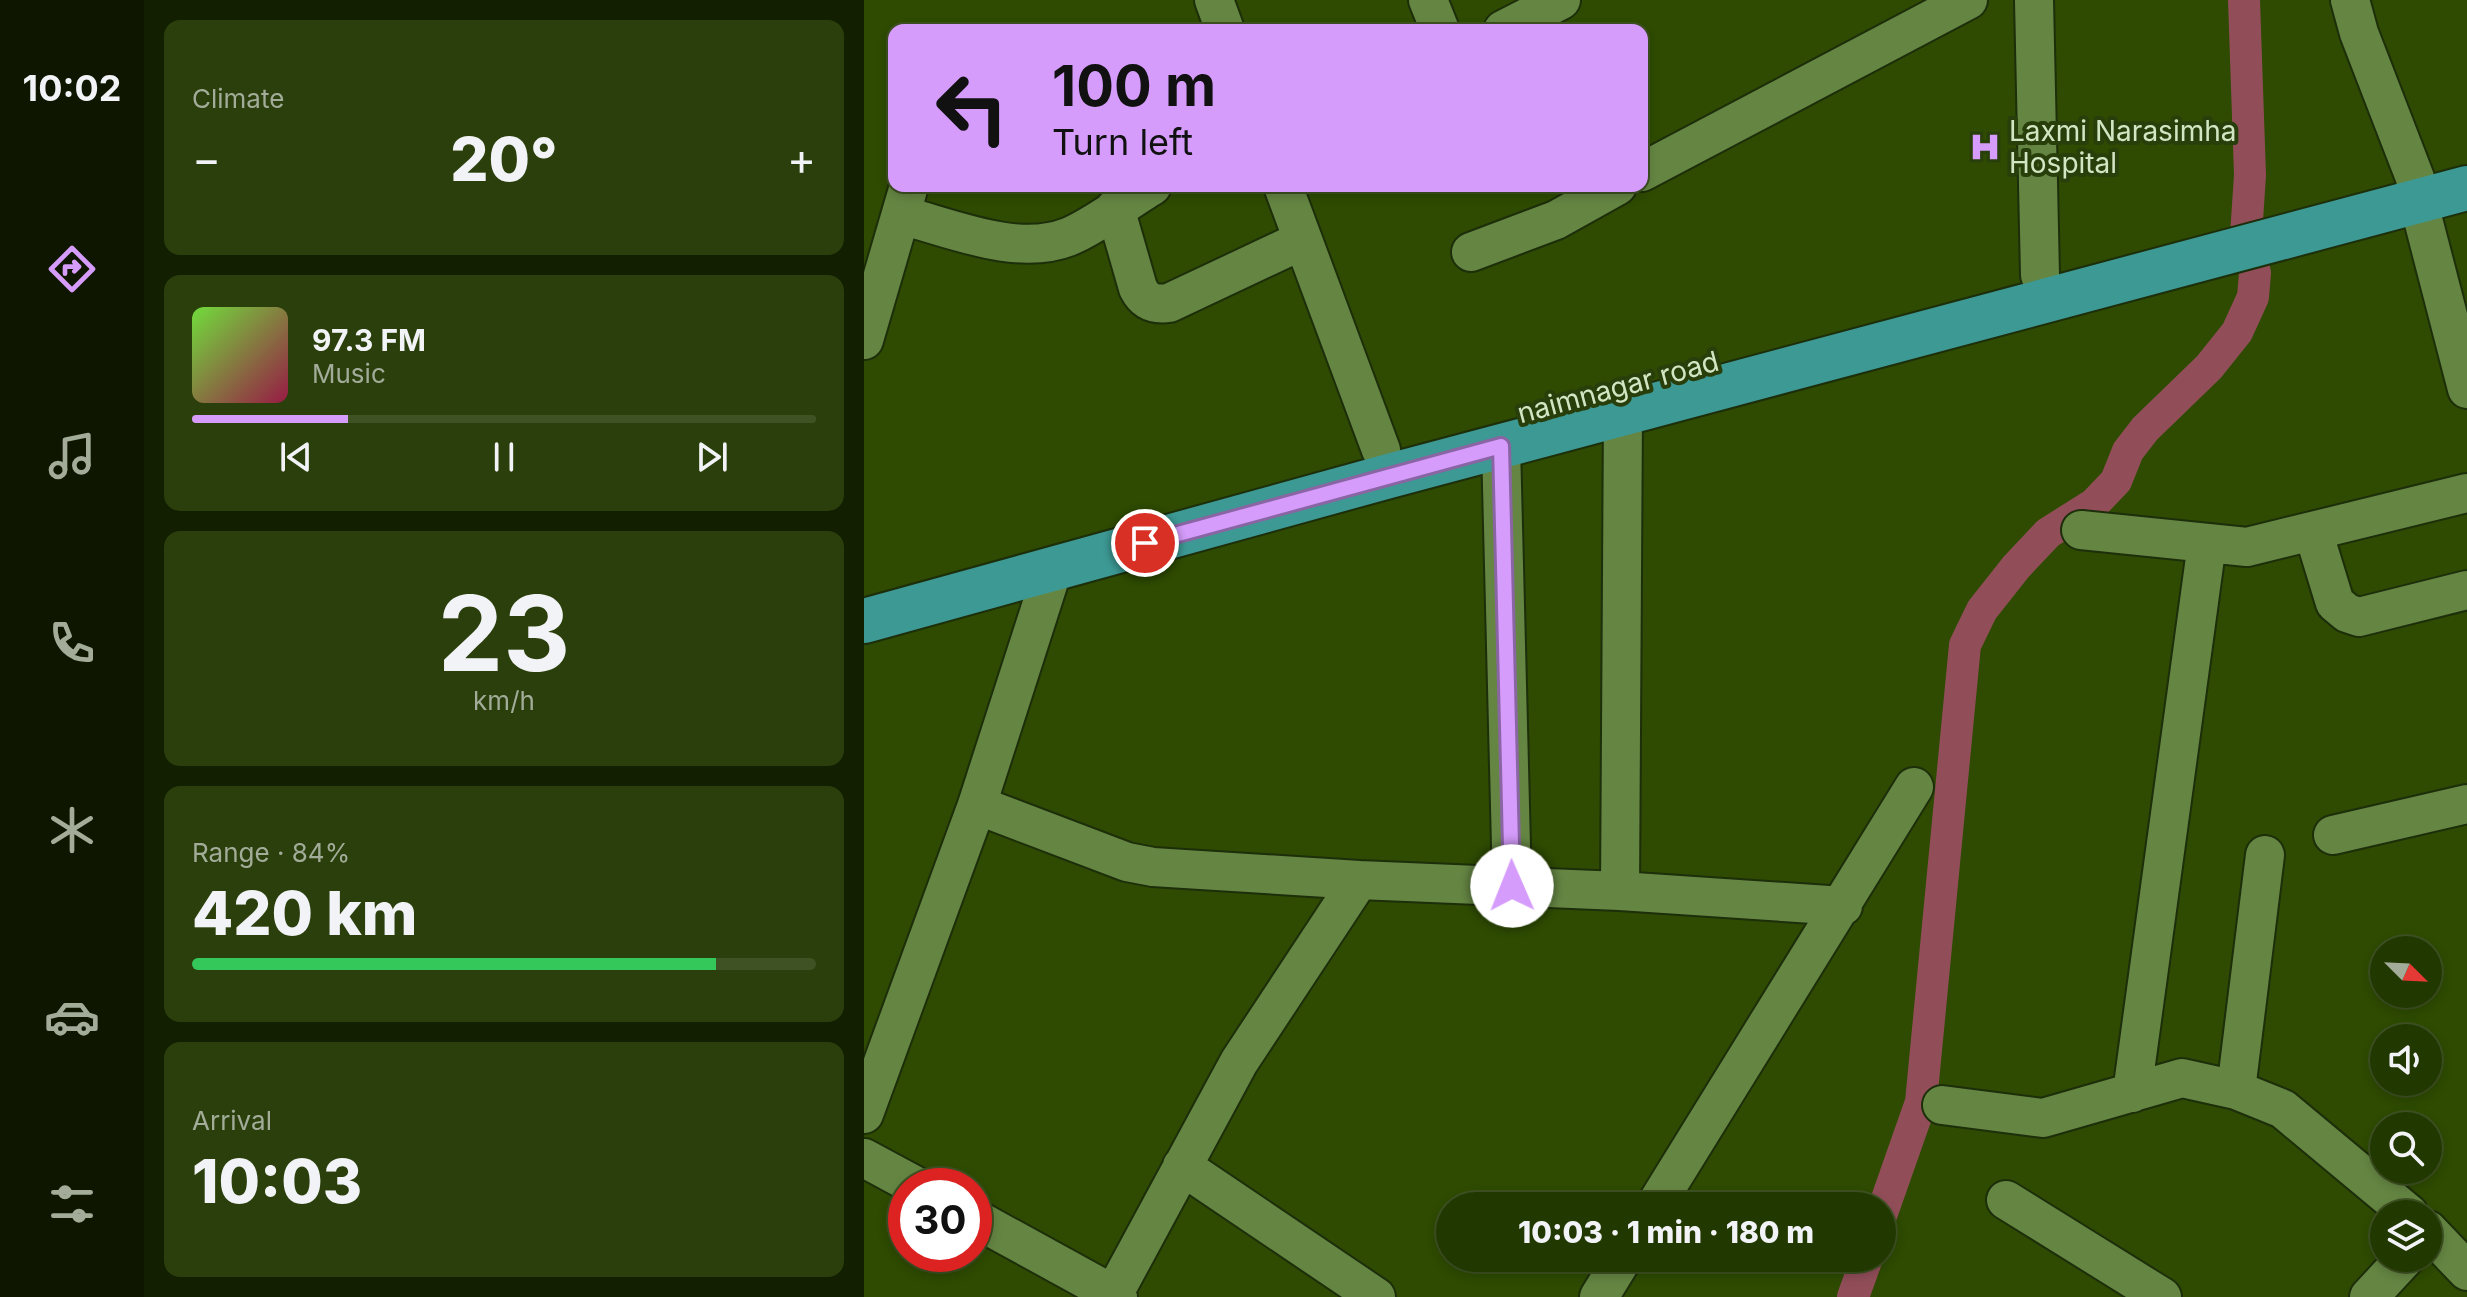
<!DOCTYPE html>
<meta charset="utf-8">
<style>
body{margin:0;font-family:Inter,sans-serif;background:#2a3f0b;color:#f1f3f6;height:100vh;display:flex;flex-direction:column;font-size:30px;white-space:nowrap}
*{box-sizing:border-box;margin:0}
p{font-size:26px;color:#a2ac99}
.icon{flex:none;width:44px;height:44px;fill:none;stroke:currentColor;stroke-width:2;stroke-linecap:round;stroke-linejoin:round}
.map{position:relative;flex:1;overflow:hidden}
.drawer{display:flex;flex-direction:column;gap:20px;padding:20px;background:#131f01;width:720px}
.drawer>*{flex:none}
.guide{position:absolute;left:24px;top:24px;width:760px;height:168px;border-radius:16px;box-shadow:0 4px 12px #0003,0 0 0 2px #3f5223;background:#d59cfb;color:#111;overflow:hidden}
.needle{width:52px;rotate:114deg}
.controls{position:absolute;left:1506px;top:936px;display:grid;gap:16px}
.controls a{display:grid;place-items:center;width:72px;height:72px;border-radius:50%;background:#223801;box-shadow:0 4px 12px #0003,0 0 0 2px #3f5223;font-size:40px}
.speed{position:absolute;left:24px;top:1168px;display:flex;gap:16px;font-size:40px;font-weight:700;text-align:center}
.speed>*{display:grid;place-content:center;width:104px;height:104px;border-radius:50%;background:#223801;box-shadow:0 4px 12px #0003,0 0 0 2px #3f5223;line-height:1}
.speed .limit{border:12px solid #d22;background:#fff;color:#111}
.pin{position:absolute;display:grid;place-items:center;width:68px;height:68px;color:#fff;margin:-34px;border:4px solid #fff;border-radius:50%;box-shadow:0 2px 8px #0007}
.me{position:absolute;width:88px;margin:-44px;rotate:359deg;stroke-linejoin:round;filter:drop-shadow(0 0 6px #0008)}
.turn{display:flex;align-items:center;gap:28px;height:168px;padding:0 32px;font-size:36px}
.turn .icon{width:104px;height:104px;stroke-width:2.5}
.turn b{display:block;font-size:56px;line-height:68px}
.big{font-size:60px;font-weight:800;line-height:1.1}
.drawer .tile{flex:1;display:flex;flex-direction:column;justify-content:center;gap:12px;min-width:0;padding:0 28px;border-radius:16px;background:#2a3f0b}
.drawer .dial{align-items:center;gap:0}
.dial b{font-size:104px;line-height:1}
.song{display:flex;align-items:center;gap:24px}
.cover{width:96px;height:96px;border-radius:12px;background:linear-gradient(135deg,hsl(100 70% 55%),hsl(340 70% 35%))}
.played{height:8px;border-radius:4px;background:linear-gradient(90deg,#d59cfb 25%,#3f5223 25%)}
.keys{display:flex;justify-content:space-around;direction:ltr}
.heat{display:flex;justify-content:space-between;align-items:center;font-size:44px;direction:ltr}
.charge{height:12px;border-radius:6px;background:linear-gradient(90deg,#34c759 84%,#3f5223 0)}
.trip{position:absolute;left:572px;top:1192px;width:460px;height:80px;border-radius:40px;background:#223801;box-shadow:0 4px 12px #0003,0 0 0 2px #3f5223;font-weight:800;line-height:80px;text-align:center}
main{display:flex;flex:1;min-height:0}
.tabs{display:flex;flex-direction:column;width:144px;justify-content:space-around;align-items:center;background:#0e1600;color:#a2ac99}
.tabs .icon{width:56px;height:56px}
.tabs .current{color:#d59cfb}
.tabs b{font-size:36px;color:#f1f3f6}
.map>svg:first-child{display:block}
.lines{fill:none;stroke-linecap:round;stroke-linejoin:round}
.canal{stroke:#914e59;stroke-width:32}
.minor-casing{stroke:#1d2e0a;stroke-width:42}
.highway-casing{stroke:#1d2e0a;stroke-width:48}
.minor{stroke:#658643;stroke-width:38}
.highway{stroke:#3d9994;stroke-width:44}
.route-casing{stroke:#8a65a3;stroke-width:20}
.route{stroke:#d59cfb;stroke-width:14}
.labels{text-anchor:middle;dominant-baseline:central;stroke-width:8;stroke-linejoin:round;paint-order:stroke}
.poi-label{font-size:28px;fill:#d3e6c3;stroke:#283f0b;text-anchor:start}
.street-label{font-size:28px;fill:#d3e6c3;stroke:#283f0b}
</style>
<main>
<nav class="tabs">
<b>10:02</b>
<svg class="icon current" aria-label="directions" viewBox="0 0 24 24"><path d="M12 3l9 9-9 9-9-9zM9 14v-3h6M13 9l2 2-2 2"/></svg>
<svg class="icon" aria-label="music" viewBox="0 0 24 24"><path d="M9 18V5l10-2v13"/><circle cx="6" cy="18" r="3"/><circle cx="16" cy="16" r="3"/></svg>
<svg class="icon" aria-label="phone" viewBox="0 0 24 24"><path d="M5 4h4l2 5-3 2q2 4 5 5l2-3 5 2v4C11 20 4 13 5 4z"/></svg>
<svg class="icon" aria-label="climate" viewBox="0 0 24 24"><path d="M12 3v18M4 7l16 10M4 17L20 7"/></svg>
<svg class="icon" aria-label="car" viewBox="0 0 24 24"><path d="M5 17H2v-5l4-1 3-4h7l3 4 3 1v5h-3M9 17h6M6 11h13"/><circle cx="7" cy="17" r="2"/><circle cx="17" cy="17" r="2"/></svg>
<svg class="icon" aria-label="filters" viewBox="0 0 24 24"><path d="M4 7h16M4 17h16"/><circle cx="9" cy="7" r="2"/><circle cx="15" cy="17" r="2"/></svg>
</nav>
<section class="drawer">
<div class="tile"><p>Climate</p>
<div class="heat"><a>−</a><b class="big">20°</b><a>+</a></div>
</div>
<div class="tile">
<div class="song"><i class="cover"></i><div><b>97.3 FM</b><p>Music</p></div></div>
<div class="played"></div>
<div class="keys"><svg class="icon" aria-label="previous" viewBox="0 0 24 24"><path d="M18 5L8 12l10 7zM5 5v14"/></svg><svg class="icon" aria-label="pause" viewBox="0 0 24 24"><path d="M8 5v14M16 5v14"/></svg><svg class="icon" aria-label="next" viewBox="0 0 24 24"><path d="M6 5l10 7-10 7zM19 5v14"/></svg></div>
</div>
<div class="tile dial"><b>23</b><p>km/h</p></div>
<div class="tile"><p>Range · 84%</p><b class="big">420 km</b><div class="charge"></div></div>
<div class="tile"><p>Arrival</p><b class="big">10:03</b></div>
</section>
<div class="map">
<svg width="1603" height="1297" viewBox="0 0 1603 1297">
<rect width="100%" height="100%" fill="#2e4b01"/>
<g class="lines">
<path class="canal" d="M1018,1213L1057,1102L1101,645L1118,610L1152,567L1184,533L1230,504L1252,481L1264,451L1281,429L1345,367L1373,332L1389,297L1391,273L1382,235L1386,175L1380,0
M989,1297L1003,1258"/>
<defs>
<path id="minor" d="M350,0L361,30
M564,0L576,30
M1170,0L1176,275
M1486,0L1495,33L1551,178L1554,200L1603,389
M639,30L697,0
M778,172L1104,0
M419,186L517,450
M251,208L274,288C281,302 290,305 305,303L439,240
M37,215C87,228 153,257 204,237C228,228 264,200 288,186
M607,252L692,220L753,186
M0,340L45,186
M759,413L756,891L979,906
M637,446L648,886
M1217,530L1383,547L1603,493
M1449,531L1471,603L1483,613L1495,617L1603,590
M113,805L263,862L289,867L495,880
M1469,835L1603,804
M1372,1090L1401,855
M1268,1093L1343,543
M1078,1105L1179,1118L1318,1078L1372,1090L1419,1109L1545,1214
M0,1114L113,805L189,569
M0,1158L52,1186
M318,1166L512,1297
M1142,1200L1298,1297
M791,1206L1050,787
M110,1218L254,1297
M1564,1230L1603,1271
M248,1297L375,1062L495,880L756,891
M735,1297L759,1258
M1505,1297L1541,1258"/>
<path id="highway" d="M0,621L525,476L1603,188"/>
</defs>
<use href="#minor" class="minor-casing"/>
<use href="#highway" class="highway-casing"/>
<use href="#minor" class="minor"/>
<use href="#highway" class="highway"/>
</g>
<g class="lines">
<defs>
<path id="route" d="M281,543L637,446L648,886"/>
</defs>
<use href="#route" class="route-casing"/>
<use href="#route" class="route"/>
</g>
<defs>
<symbol id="hospital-bare" viewBox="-9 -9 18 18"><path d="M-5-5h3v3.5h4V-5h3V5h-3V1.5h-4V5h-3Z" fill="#d59cfb" stroke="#283f0b" stroke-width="2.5" paint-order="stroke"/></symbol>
</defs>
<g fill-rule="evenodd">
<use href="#hospital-bare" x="1099" y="125" width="44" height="44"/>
</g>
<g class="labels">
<g class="poi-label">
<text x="1145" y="131">Laxmi Narasimha<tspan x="1145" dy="32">Hospital</tspan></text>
</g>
<g class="street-label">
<text transform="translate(754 387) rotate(-15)">naimnagar road</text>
</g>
</g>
</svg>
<div class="controls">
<a><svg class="needle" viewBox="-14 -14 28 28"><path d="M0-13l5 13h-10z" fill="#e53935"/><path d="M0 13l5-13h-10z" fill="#a2ac99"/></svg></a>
<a><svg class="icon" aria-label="sound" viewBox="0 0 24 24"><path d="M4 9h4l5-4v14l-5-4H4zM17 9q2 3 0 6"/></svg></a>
<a><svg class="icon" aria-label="search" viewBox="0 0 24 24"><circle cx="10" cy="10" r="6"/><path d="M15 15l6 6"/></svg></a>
<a><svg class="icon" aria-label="layers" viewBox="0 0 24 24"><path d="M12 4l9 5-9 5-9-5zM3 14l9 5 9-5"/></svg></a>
</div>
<div class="speed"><div class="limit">30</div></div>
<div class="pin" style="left:281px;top:543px;background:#d93025"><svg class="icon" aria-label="arrive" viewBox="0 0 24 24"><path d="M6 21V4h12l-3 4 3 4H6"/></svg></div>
<svg class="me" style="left:648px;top:886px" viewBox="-20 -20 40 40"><circle r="19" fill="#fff"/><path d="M0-13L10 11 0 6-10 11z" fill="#d59cfb"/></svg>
<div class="trip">10:03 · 1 min · 180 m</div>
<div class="guide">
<div class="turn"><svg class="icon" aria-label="left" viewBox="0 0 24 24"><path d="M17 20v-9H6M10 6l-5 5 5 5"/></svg><div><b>100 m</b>Turn left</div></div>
</div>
</div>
</main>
